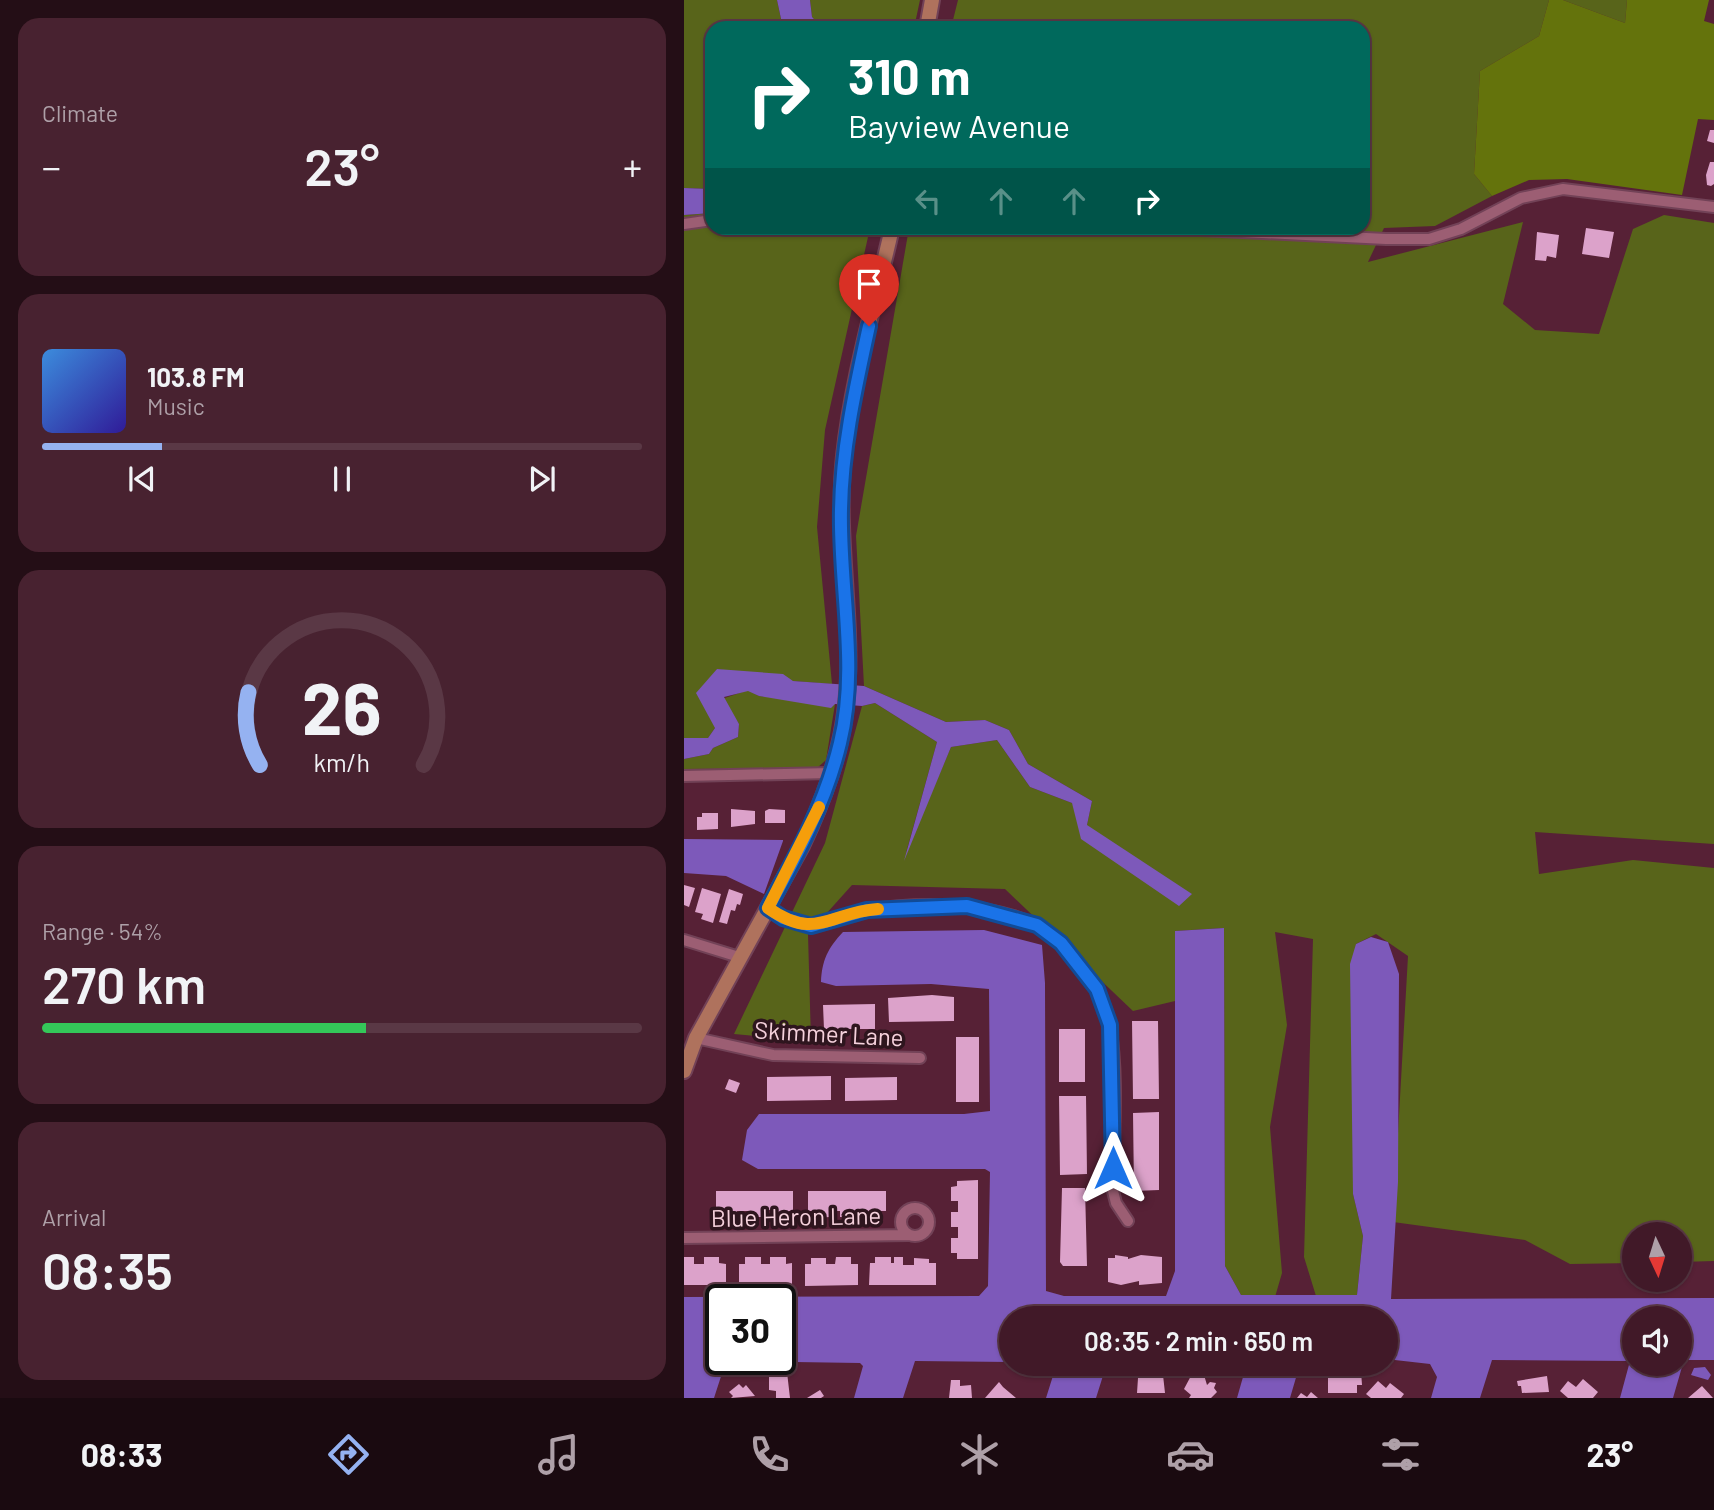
<!DOCTYPE html>
<meta charset="utf-8">
<style>
body{margin:0;font-family:Barlow,sans-serif;background:#482230;color:#f1f3f6;height:100vh;display:flex;flex-direction:column;font-size:26px;white-space:nowrap}
*{box-sizing:border-box;margin:0}
p{font-size:23px;color:#aea0a8}
.icon{flex:none;width:38px;height:38px;fill:none;stroke:currentColor;stroke-width:2;stroke-linecap:round;stroke-linejoin:round}
.map{position:relative;flex:1;overflow:hidden}
.details{display:flex;flex-direction:column;gap:18px;padding:18px;background:#240e16;width:684px}
.details>*{flex:none}
.banner{position:absolute;left:21px;top:21px;width:665px;height:214px;border-radius:21px;box-shadow:0 2px 5px #0004,0 0 0 2px #5a3845;background:#00695c;color:#fff;overflow:hidden}
.needle{width:46px;rotate:176deg}
.controls{position:absolute;left:938px;top:1222px;display:grid;gap:14px}
.controls a{display:grid;place-items:center;width:70px;height:70px;border-radius:50%;background:#411928;box-shadow:0 2px 5px #0004,0 0 0 2px #5a3845;font-size:35px}
.speed{position:absolute;left:21px;top:1284px;display:flex;gap:14px;font-size:35px;font-weight:700;text-align:center}
.speed>*{display:grid;place-content:center;width:91px;height:91px;border-radius:50%;background:#411928;box-shadow:0 2px 5px #0004,0 0 0 2px #5a3845;line-height:1}
.speed .limit{border:4px solid #111;border-radius:10px;background:#fff;color:#111}
.pin{position:absolute;display:grid;place-items:center;width:60px;height:60px;color:#fff;margin:-72px -30px;border-radius:50% 50% 50% 0;rotate:-45deg;box-shadow:0 0 7px #0007}
.pin .icon{rotate:45deg}
.me{position:absolute;width:77px;margin:-38px;rotate:0deg;stroke-linejoin:round;filter:drop-shadow(0 0 5px #0008)}
.turn{display:flex;align-items:center;gap:24px;height:147px;padding:0 28px;font-size:32px}
.turn .icon{width:91px;height:91px;stroke-width:2.5}
.turn b{display:block;font-size:49px;line-height:60px}
.lanes{display:flex;align-items:center;height:66px;padding:0 28px;background:#0003;justify-content:center;gap:35px;direction:ltr}
.lanes .off{opacity:.35}
.big{font-size:52px;font-weight:600;line-height:1.1}
.details .widget{flex:1;display:flex;flex-direction:column;justify-content:center;gap:10px;min-width:0;padding:0 24px;border-radius:21px;background:#482230}
.details .dial{align-items:center;gap:0}
.dial svg{height:182px;overflow:visible;fill:none;stroke:#5a3845;stroke-width:7;stroke-linecap:round;text-anchor:middle}
.dial text{fill:#f1f3f6;stroke:none}
.song{display:flex;align-items:center;gap:21px}
.cover{width:84px;height:84px;border-radius:10px;background:linear-gradient(135deg,hsl(210 70% 55%),hsl(250 70% 35%))}
.played{height:7px;border-radius:4px;background:linear-gradient(90deg,#95b2f1 20%,#5a3845 20%)}
.keys{display:flex;justify-content:space-around;direction:ltr}
.heat{display:flex;justify-content:space-between;align-items:center;font-size:38px;direction:ltr}
.charge{height:10px;border-radius:5px;background:linear-gradient(90deg,#34c759 54%,#5a3845 0)}
.trip{position:absolute;left:315px;top:1306px;width:399px;height:70px;border-radius:35px;background:#411928;box-shadow:0 2px 5px #0004,0 0 0 2px #5a3845;font-weight:600;line-height:70px;text-align:center}
.tabs{display:flex;height:112px;justify-content:space-around;align-items:center;background:#1a0a10;color:#aea0a8}
.tabs .icon{width:49px;height:49px}
.tabs .current{color:#95b2f1}
.tabs b{font-size:32px;color:#f1f3f6}
main{display:flex;flex:1;min-height:0}
.map>svg:first-child{display:block}
.green{fill:#58641a}
.forest{fill:#64730c}
.water{fill:#7d59ba;fill-rule:evenodd}
.building{fill:#dca2ca}
.lines{fill:none;stroke-linecap:round;stroke-linejoin:round}
.minor-casing{stroke:#724257;stroke-width:14}
.major-casing{stroke:#724257;stroke-width:18}
.minor{stroke:#9c5e73;stroke-width:10}
.major{stroke:#af725d;stroke-width:14}
.route-casing{stroke:#114b97;stroke-width:18}
.route{stroke:#1a73e8;stroke-width:12}
.slow{stroke:#f59e0b;stroke-width:12}
.labels{text-anchor:middle;dominant-baseline:central;stroke-width:7;stroke-linejoin:round;paint-order:stroke}
.street-label{font-size:24px;fill:#f5d1dc;stroke:#2e151e}
</style>
<main>
<section class="details">
<div class="widget"><p>Climate</p>
<div class="heat"><a>−</a><b class="big">23°</b><a>+</a></div>
</div>
<div class="widget">
<div class="song"><i class="cover"></i><div><b>103.8 FM</b><p>Music</p></div></div>
<div class="played"></div>
<div class="keys"><svg class="icon" aria-label="previous" viewBox="0 0 24 24"><path d="M18 5L8 12l10 7zM5 5v14"/></svg><svg class="icon" aria-label="pause" viewBox="0 0 24 24"><path d="M8 5v14M16 5v14"/></svg><svg class="icon" aria-label="next" viewBox="0 0 24 24"><path d="M6 5l10 7-10 7zM19 5v14"/></svg></div>
</div>
<div class="widget dial"><svg viewBox="0 0 100 80">
<path d="M14 69A42 42 0 1 1 86 69"/>
<path d="M14 69A42 42 0 0 1 9 37" stroke="#95b2f1"/>
<text x="50" y="56" font-size="32" font-weight="700">26</text>
<text x="50" y="72" font-size="11">km/h</text>
</svg></div>
<div class="widget"><p>Range · 54%</p><b class="big">270 km</b><div class="charge"></div></div>
<div class="widget"><p>Arrival</p><b class="big">08:35</b></div>
</section>
<div class="map">
<svg width="1030" height="1398" viewBox="0 0 1030 1398">
<rect width="100%" height="100%" fill="#572136"/>
<path class="green" d="M0,0H93L99,28H28V189L0,188Z
M126,0H236L230,28H139L128,17Z
M274,0H865L855,36L796,71L790,174L808,196L751,226L700,228L684,262L839,222L819,304L851,330L915,334L949,229L980,215L1030,223V844L851,832L855,874L949,860L1030,868V1261L996,1262V1234H950V1263L886,1264L841,1240L709,1222L724,956L692,934L672,944L669,1194L679,1236L673,1295L632,1296L620,1257L629,939L591,932L603,1025L586,1127L598,1273L591,1297L557,1295L541,1266L540,928L491,931V1001L449,1011L321,889L168,885L124,934L127,1041L50,1034L141,843L178,706L191,703L253,742L222,853L267,747L313,740L346,787L388,803L403,825L408,801L344,764L325,730L301,720L262,722L180,686L172,536L225,228H679V28H267Z
M879,0H943L941,23Z
M28,213V228H186L141,430L133,527L148,684L109,681L33,669L28,676L31,728L24,738H0V215Z
M64,690L75,696L151,704L142,760L133,768L0,769V759L25,754L29,748L54,737L55,724L38,699Z"/>
<path class="forest" d="M865,0H879L941,23L943,0H1025L1020,21L1030,24V120L1014,119L998,195L883,179L845,180L808,196L790,174L796,71L855,36Z"/>
<path class="water" d="M93,0H126L128,17L139,28H99Z
M0,188L28,189V213L0,215Z
M33,669L99,674L109,681L180,686L262,722L301,720L325,730L344,764L408,801L403,825L508,894L495,906L397,839L388,803L346,787L313,740L267,747L220,861L253,742L191,703L178,706L151,704L147,708L75,696L64,691L40,697L55,724L54,737L29,748L25,754L0,759V738H24L31,728L12,693Z
M0,839L99,840V841L80,894L42,876L0,873Z
M540,928L541,1266L557,1295H673L679,1236L669,1194L666,964L672,944L687,937L704,942L715,974L714,1182L707,1299L1030,1298V1360H1000L989,1398H936L946,1361L808,1360L796,1398H747L753,1377L746,1364L702,1359V1318H327V1362L231,1361L219,1398H170L179,1366L176,1363L42,1361L30,1398H0V1297L295,1296L304,1286L306,1172L301,1169H74L58,1160L63,1130L75,1114H280L306,1111L305,989L247,984L152,986L137,982C138,960 144,948 159,932L300,930L358,945L361,983L362,1291L380,1296H482L491,1271V931ZM37,1300H96V1360H37ZM950,1318H996V1363H950Z
M373,1363H423L412,1398H362Z
M563,1363H625L616,1364L606,1398H553Z
M1021,1367L1027,1375L1024,1380L1007,1375L1010,1368Z"/>
<path class="building" d="M1026,130H1030V143L1023,141Z
M1026,162H1030V184L1027,186L1023,185L1022,175Z
M902,228L930,232L925,258L898,254Z
M853,232L875,235L872,258L863,256L862,261L851,260Z
M47,809L71,811V824L47,827Z
M85,809L101,810V823H81V811Z
M18,813H34V829L13,830V817H18Z
M0,885L11,888L5,907L0,905Z
M18,888L37,894L29,923L17,919L19,914L11,912Z
M45,889L59,894L56,905L53,904L51,911L47,910L43,924L35,922Z
M248,995L270,997V1021L205,1022L204,998Z
M191,1004V1029H140L139,1005Z
M448,1021H474L475,1099H449Z
M375,1029H401V1082H375Z
M272,1037H295V1102H272Z
M147,1076V1100L83,1101V1077Z
M213,1077V1100L161,1101V1078Z
M45,1079L56,1083L52,1093L41,1089Z
M375,1096H402L403,1174L376,1175Z
M475,1112V1190L450,1191L449,1113Z
M294,1180V1259H273V1253H267V1238H274V1227H267V1212H274V1201H267V1187L273,1186V1181Z
M378,1188H401L403,1266H379L376,1262Z
M32,1191H109V1211H105L104,1217H89V1210H79V1217H64V1211H53V1217H38V1212L32,1211Z
M124,1191H202V1211H197V1217H181V1210H171V1217H156V1211H146V1217L130,1218V1211H124Z
M431,1255L444,1257V1259L457,1255L478,1257V1283L455,1285V1281L437,1285L424,1282V1258H431Z
M0,1257H10V1264H20V1257H35V1263L42,1264V1285H0Z
M61,1257H77V1264H86V1257H102V1264L108,1263V1285H55V1264H61Z
M152,1257H167V1264H174V1285L121,1286V1264H127V1258H142V1264H151Z
M191,1257H207V1263H210V1257H219V1265H230V1258L245,1259V1263H252V1285H185L186,1263H191Z
M515,1371L520,1375L523,1385L526,1382L532,1383L530,1388L533,1392L527,1398H505L507,1395L500,1389L509,1372Z
M664,1371H677L678,1385H673V1393H644V1378L664,1377Z
M85,1372H103L106,1398H92V1391L85,1390Z
M479,1375L481,1393H453L454,1378Z
M863,1376L865,1392L838,1393L837,1386H834L833,1381Z
M899,1379L914,1392L909,1398H884L876,1391L884,1381L892,1387Z
M267,1380H276V1386L287,1385L288,1398H265Z
M694,1381L702,1388L706,1383L720,1394L717,1398H687L682,1394Z
M315,1382L319,1387L332,1398H301Z
M55,1384L59,1388L62,1385L71,1396L47,1398L49,1396L45,1392Z
M1018,1386L1029,1398H1004Z
M136,1390L140,1396L137,1398H123Z
M627,1392L634,1398H613L617,1393L623,1397Z"/>
<g class="lines">
<defs>
<path id="minor" d="M0,224L28,220
M477,228L702,239H745L777,229L837,198L879,189L1030,207
M0,776L147,773
M84,908C129,939 139,917 184,910C235,902 306,902 352,925C369,933 380,948 392,961C408,979 422,1001 426,1026C435,1077 429,1139 429,1191L432,1203L444,1221
M0,940L55,957
M12,1038L89,1055L236,1058
M217 1222a14 14 0 1 1 28 0a14 14 0 1 1-28 0Z
M0,1238L225,1235"/>
<path id="major" d="M243,28L248,0
M0,1071L12,1038L118,846C139,801 157,754 162,705C171,622 151,539 160,456C168,379 191,303 208,228"/>
</defs>
<use href="#minor" class="minor-casing"/>
<use href="#major" class="major-casing"/>
<use href="#minor" class="minor"/>
<use href="#major" class="major"/>
</g>
<g class="lines">
<defs>
<path id="route" d="M185,326C172,386 158,447 157,509C155,586 175,667 156,743C142,802 113,855 84,908L99,918L127,926L183,910L283,906L353,925L377,943L413,989L426,1025L429,1168"/>
</defs>
<use href="#route" class="route-casing"/>
<use href="#route" class="route"/>
<path class="slow" d="M135,807L84,908C132,942 146,912 194,909"/>
</g>
<g class="labels">
<g class="street-label">
<text transform="translate(145 1033) rotate(3)">Skimmer Lane</text>
<text transform="translate(112 1216) rotate(-1)">Blue Heron Lane</text>
</g>
</g>
</svg>
<div class="controls">
<a><svg class="needle" viewBox="-14 -14 28 28"><path d="M0-13l5 13h-10z" fill="#e53935"/><path d="M0 13l5-13h-10z" fill="#aea0a8"/></svg></a>
<a><svg class="icon" aria-label="sound" viewBox="0 0 24 24"><path d="M4 9h4l5-4v14l-5-4H4zM17 9q2 3 0 6"/></svg></a>
</div>
<div class="speed"><div class="limit">30</div></div>
<div class="pin" style="left:185px;top:326px;background:#d93025"><svg class="icon" aria-label="arrive" viewBox="0 0 24 24"><path d="M6 21V4h12l-3 4 3 4H6"/></svg></div>
<svg class="me" style="left:429px;top:1168px" viewBox="-20 -20 40 40"><path d="M0-17L14 15 0 8-14 15z" fill="#1a73e8" stroke="#fff" stroke-width="4"/></svg>
<div class="trip">08:35 · 2 min · 650 m</div>
<div class="banner">
<div class="turn"><svg class="icon" aria-label="right" viewBox="0 0 24 24"><path d="M7 20v-9h11M14 6l5 5-5 5"/></svg><div><b>310 m</b>Bayview Avenue</div></div>
<div class="lanes"><svg class="icon off" aria-label="left" viewBox="0 0 24 24"><path d="M17 20v-9H6M10 6l-5 5 5 5"/></svg><svg class="icon off" aria-label="ahead" viewBox="0 0 24 24"><path d="M12 20V5M6 11l6-6 6 6"/></svg><svg class="icon off" aria-label="ahead" viewBox="0 0 24 24"><path d="M12 20V5M6 11l6-6 6 6"/></svg><svg class="icon" aria-label="right" viewBox="0 0 24 24"><path d="M7 20v-9h11M14 6l5 5-5 5"/></svg></div>
</div>
</div>
</main>
<nav class="tabs">
<b>08:33</b>
<svg class="icon current" aria-label="directions" viewBox="0 0 24 24"><path d="M12 3l9 9-9 9-9-9zM9 14v-3h6M13 9l2 2-2 2"/></svg>
<svg class="icon" aria-label="music" viewBox="0 0 24 24"><path d="M9 18V5l10-2v13"/><circle cx="6" cy="18" r="3"/><circle cx="16" cy="16" r="3"/></svg>
<svg class="icon" aria-label="phone" viewBox="0 0 24 24"><path d="M5 4h4l2 5-3 2q2 4 5 5l2-3 5 2v4C11 20 4 13 5 4z"/></svg>
<svg class="icon" aria-label="climate" viewBox="0 0 24 24"><path d="M12 3v18M4 7l16 10M4 17L20 7"/></svg>
<svg class="icon" aria-label="car" viewBox="0 0 24 24"><path d="M5 17H2v-5l4-1 3-4h7l3 4 3 1v5h-3M9 17h6M6 11h13"/><circle cx="7" cy="17" r="2"/><circle cx="17" cy="17" r="2"/></svg>
<svg class="icon" aria-label="filters" viewBox="0 0 24 24"><path d="M4 7h16M4 17h16"/><circle cx="9" cy="7" r="2"/><circle cx="15" cy="17" r="2"/></svg>
<b>23°</b>
</nav>
